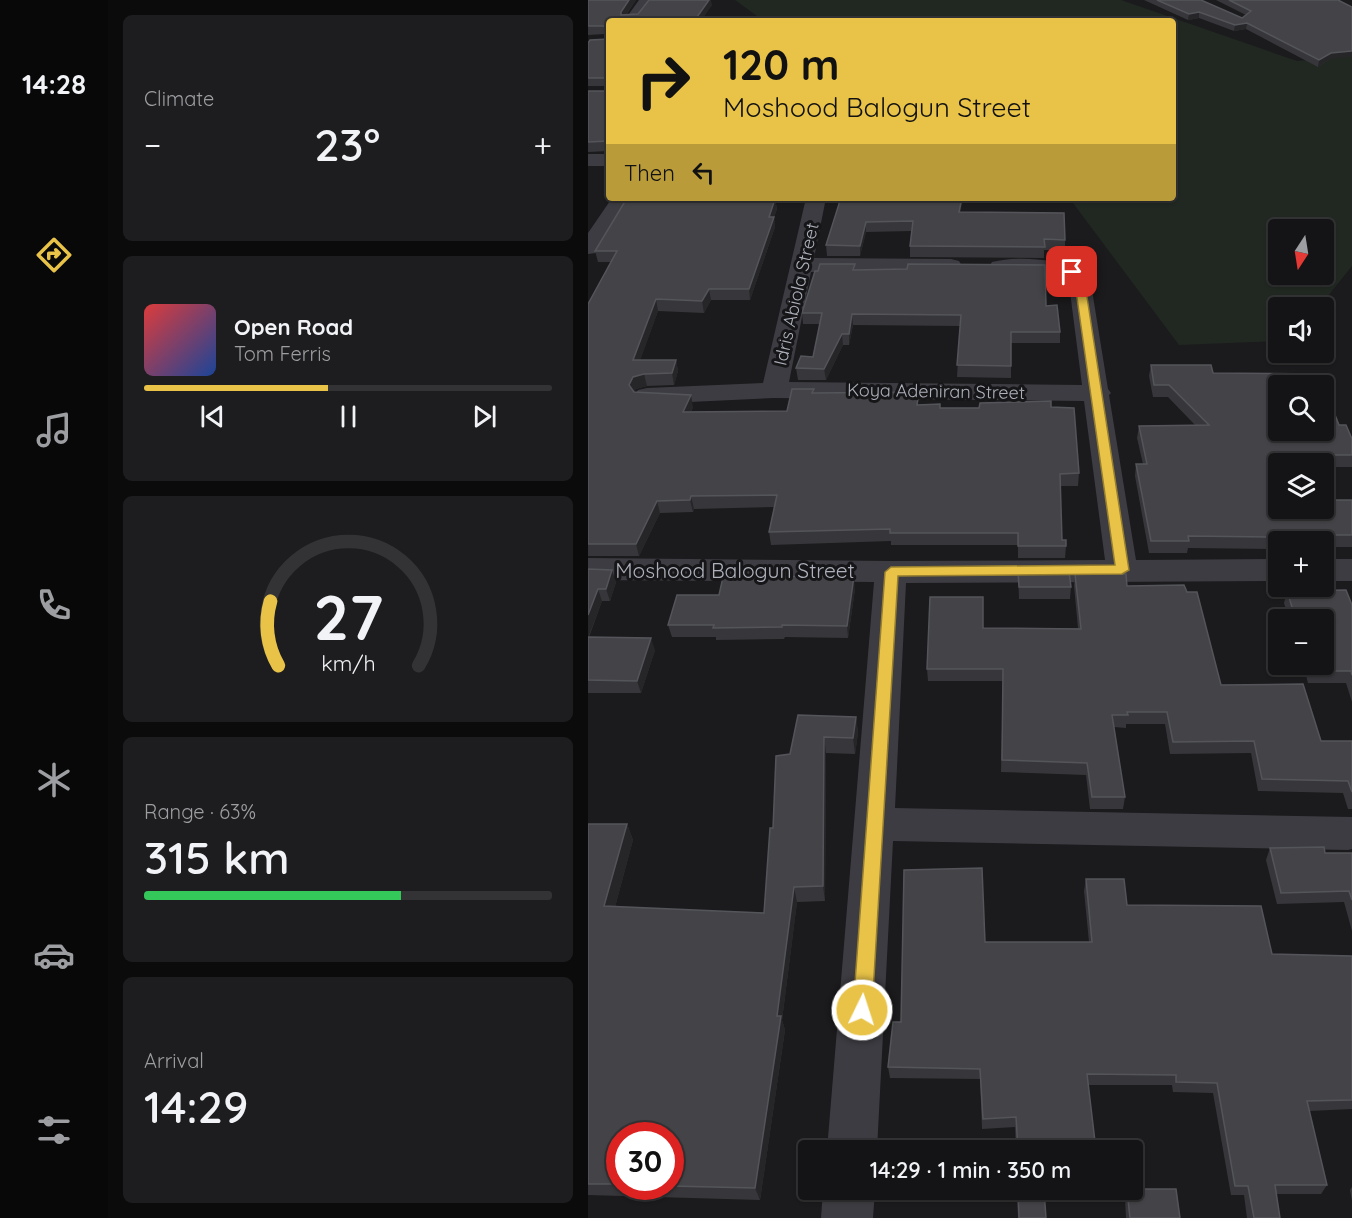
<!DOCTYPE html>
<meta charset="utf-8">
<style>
body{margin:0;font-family:Quicksand,sans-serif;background:#1d1d1f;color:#f1f3f6;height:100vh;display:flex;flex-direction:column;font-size:22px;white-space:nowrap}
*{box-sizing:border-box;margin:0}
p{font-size:20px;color:#9d9ea1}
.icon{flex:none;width:33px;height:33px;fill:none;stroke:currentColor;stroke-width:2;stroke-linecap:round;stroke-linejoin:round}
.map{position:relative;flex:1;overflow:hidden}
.sheet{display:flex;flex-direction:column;gap:15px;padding:15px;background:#0b0b0c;width:480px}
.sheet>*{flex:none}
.banner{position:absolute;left:18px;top:18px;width:570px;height:183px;border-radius:6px;box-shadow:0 2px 4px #0004,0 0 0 2px #333335;background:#e8c348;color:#111;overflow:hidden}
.needle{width:39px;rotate:192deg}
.tools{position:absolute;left:680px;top:219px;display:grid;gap:12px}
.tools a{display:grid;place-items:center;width:66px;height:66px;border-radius:6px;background:#141416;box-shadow:0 2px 4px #0004,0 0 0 2px #333335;font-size:30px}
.speed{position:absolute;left:18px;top:1122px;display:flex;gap:12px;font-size:30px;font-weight:700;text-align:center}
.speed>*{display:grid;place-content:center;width:78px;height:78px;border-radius:50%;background:#141416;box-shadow:0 2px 4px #0004,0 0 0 2px #333335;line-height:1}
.speed .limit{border:9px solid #d22;background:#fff;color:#111}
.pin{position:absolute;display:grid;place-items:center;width:51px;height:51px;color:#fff;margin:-26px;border-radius:12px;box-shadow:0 3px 9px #0006}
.me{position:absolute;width:66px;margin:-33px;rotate:4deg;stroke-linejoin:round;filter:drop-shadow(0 0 4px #0008)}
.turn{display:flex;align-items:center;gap:21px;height:126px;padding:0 18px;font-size:27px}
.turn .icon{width:78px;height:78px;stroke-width:2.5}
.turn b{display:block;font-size:42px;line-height:51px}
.then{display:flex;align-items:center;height:57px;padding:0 18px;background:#0003;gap:12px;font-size:22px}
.big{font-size:45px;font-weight:600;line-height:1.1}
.sheet .widget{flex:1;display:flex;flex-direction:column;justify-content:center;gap:9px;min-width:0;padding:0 21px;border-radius:9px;background:#1d1d1f}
.sheet .dial{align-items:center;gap:0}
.dial svg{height:156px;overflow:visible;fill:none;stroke:#333335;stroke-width:7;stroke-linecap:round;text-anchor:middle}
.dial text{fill:#f1f3f6;stroke:none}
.song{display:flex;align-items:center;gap:18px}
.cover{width:72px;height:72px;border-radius:9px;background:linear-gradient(135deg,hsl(0 70% 55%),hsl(220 70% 35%))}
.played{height:6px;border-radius:3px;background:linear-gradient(90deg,#e8c348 45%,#333335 45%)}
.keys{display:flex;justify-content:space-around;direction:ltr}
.heat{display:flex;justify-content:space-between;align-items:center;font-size:33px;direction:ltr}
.charge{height:9px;border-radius:4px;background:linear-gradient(90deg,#34c759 63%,#333335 0)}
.trip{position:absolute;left:210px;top:1140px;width:345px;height:60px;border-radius:6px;background:#141416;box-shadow:0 2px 4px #0004,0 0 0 2px #333335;font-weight:600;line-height:60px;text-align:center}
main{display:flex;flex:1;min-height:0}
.tabs{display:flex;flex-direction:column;width:108px;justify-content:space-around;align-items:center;background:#080809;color:#9d9ea1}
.tabs .icon{width:42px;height:42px}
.tabs .active{color:#e8c348}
.tabs b{font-size:27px;color:#f1f3f6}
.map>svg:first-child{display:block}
.green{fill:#212822;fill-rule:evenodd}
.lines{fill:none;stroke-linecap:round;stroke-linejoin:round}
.minor{fill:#3c3c42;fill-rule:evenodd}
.wall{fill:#37373b;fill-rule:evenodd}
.shaded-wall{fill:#262629}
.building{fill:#444448;stroke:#54555a;stroke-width:1.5;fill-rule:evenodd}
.route{fill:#e8c348;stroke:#977f2f;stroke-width:1.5}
.labels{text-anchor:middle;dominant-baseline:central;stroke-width:6;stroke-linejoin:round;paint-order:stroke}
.far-street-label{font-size:18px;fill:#aeb1bb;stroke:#161618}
.street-label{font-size:21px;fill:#aeb1bb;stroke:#161618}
</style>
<main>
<nav class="tabs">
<b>14:28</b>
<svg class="icon active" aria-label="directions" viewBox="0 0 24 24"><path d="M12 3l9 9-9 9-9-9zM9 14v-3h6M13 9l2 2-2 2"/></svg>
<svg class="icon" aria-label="music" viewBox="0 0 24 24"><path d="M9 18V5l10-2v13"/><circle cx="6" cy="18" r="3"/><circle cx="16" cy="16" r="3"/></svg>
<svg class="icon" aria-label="phone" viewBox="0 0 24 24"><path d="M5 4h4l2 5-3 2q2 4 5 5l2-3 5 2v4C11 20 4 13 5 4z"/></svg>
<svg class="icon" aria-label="climate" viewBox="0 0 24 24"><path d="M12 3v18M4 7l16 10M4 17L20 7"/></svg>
<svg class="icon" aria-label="car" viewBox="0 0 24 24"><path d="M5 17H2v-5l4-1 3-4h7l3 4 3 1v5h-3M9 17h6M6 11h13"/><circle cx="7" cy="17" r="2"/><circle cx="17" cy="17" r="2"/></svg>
<svg class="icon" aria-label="filters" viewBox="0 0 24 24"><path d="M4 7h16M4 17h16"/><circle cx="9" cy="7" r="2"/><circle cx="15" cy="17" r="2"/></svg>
</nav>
<section class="sheet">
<div class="widget"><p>Climate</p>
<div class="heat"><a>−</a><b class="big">23°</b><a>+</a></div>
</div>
<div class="widget">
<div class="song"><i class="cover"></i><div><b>Open Road</b><p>Tom Ferris</p></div></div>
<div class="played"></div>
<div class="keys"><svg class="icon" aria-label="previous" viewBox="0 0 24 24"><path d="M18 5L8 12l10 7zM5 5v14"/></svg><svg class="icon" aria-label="pause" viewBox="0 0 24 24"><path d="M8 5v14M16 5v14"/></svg><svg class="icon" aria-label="next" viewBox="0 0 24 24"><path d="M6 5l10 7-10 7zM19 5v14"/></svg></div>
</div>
<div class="widget dial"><svg viewBox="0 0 100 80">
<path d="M14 69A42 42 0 1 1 86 69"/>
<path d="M14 69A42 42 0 0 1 10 36" stroke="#e8c348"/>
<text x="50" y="56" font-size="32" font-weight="700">27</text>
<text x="50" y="72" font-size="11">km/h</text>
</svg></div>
<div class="widget"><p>Range · 63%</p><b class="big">315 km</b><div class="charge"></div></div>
<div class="widget"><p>Arrival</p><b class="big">14:29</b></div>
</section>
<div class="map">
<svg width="764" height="1218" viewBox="0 0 764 1218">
<rect width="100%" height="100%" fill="#1b1b1d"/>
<path class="green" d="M147,0H533L709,61L764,56V266L731,307L690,308V341L591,345L485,203V198H585V21H176ZM690,230H735V274H690Z"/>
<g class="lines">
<path class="minor" d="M51,0H65L50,21H36Z
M0,154H21V166H0Z
M24,198H44L8,253L0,254V233Z
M218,198H238L226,258L363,259L371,261L374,266L371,271L363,273L223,272L201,382L494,385L481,284L477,277C453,272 428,277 404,272L401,267L404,262C432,255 465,260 493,267L503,284L520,389L523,393L521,395L548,560L690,559V581L318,583L307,808L764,817V849L760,850L305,841L289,1150H239L286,582L0,580V558L303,561L517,560L496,401L186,398L59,404L50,402L46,396L50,390L59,388L175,383Z
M735,559H764V581H735Z
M235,1190H287L285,1218H233Z"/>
</g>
<path class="wall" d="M0,0H48L38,15L50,14L124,5L115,17L21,21V151L0,152V91H21V86H0V43L21,39V36L17,34L0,35Z
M556,0H613L654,18L658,15L628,0H750L742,59L730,67L658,29L646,31L611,18L600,20Z
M187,199L189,209L186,217L187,227L162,300H123L116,313L70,311L52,360H88L90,371L86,385L59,386L48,389L46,392L105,407L103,412L199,411L226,389V393L331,405L352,408L463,407L491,473L490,486H472L474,540L478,546L477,558H430V545H303V541L183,545L181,532L186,507L106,509L105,512L72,513L51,556H0V304L23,262H10L7,251Z
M251,204L373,212L477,240V250H456V258L322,257V246L324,231L278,232L272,256H239L238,245Z
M267,264V270L458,306L472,332V343H423V378L369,377L372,326L265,325L261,345H255L238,380H210L208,368L225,357L232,324H215L214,313L230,271Z
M563,365L625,373L751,425L764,439V467H735V464H690L746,500H764V547H735V542H690V549L600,548L599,553H561L547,476L548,464H555L549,438L551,426L607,425L580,397H565L561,376Z
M0,569L28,582L22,601H14L1,637L67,650L53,693H0Z
M430,572L483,587L482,599H431Z
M487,574L539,586L633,685L733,741H764V809H760L755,793L670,791L663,753L582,754L577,724H538V728L526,727L537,797L535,809H502L498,775L413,772L415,681H340L339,669L395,628H490L486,586Z
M267,589L260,638L197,637L196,639L128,640V637H84L80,625L131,595Z
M699,591L764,605V702L758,683H720L715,664H735V620H701L696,603Z
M268,717L270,733L267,754L238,753L237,901L209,902L194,1020L197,1030L172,1200L0,1195V824H39L45,840L27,907L176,913L185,828L202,754ZM32,1136H82V1186H32Z
M682,848L737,853H764V931L756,902L689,904L678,860Z
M498,879L539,905L684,954L764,956V1109L721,1111L739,1185L733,1194H688L692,1218H659L656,1195H643L625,1093L585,1092L584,1085H500L508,1150H428L427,1127L394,1129L392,1079L302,1078L300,1067L313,1022L397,942H501L496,891Z
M764,1187V1201L762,1190Z
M429,1190L458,1218H430L429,1197Z
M539,1190L592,1218H538L537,1198Z"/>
<path class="shaded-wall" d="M41,0H48L34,20L33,12Z
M121,0H123L124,5L113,21L109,17Z
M611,12V18L600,20L601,14Z
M659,23L658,29L646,31L647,25Z
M764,51V57L742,59L730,67L731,60L743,53Z
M374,198H375L371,222V212Z
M187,199L189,209L186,217L187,227L162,300L161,289Z
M278,222V232L272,256V246Z
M121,289L123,300L116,313L114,301Z
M68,299L70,311L48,372L45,360Z
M264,314L265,325L261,345V334Z
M254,334L255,345L238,380L236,369Z
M88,360L90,371L86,385L84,373Z
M56,374L59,386L48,389L44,397L41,385L45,377Z
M103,395L105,407L97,424L95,412Z
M103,496L106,509L105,512L102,500Z
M69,501L72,513L51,556L48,544Z
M24,570L28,582L22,601L18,589Z
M266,576L267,589L260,638L259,626Z
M10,589L14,601L0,638V615Z
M63,638L67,650L53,693L49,681Z
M268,717L270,733L267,754L265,738Z
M236,737L238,753L237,901L235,886Z
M39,824L45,840L23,922L16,906Z
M206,887L209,902L194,1020L197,1030L172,1200L167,1188Z"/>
<path class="building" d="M0,0H41L33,12V15L50,14L61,0H121L109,17L142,18L141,21H21V141L0,142V91H21V78H0V43L2,40L21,39V28L15,26H0Z
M569,0H613L654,18L663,11L641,0H750L764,7V51L743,53L731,60L659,23L647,25L611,12L601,14Z
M39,198L187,199L181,217H186L161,289H121L114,301L68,299L45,360H88L84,373L56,374L45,377L41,385L46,392L103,395L95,412L199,411L204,389H226L224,393L331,392L329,405L352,404V408H391L392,403L463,401V407L486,408L491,473L472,474L474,540H478V546H430V533H302V529L181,532L189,495L103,496L102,500L69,501L48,544H0V304L29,251H7Z
M251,198H374L371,212L476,213L477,240L456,239L457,247L322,246L325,221L278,222L272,246L238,245L251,204Z
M232,264H267L265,270L319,269L320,264L457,265L458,306L469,305L472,332H423V366L369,365L373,315L264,314L261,334H254L236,369L208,368L213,356L225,357L234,313H214L227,271H230Z
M563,365H623L625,373L731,374L751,425H758L764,439V455H726L730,464H690V508H735V475L746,500H764V535H732L734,540H696L694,537L600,536L601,541H563L548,464H559L551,426L621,425L581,385H566ZM690,386H735V430H690Z
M0,569L24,570L18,589H10L0,615Z
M430,572H481L483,587H431Z
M487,574H538L539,586L596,585L599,592H609L633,685L715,684L733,741H764V792L760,781L674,779L666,741L585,742L579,712H539L540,715H524L537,797H504L499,763L414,760L415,669H339L342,597H395V628L493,629Z
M266,576L259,626L194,625V627L125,628L126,625H80L89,595H131L135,577Z
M758,590L764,605V675L763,671H724L722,664H735V620H708L699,591Z
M0,637L63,638L49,681L0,680Z
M210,715L268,717L265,738L236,737L235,886L206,887L189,1016H193L167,1188L82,1186V1136H32V1184H0V824H39L16,906L176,913L182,828H185L188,756L202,754Z
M736,847L737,853H764V900L761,891L693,893L682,848Z
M394,868L397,942H504L498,879H536L539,905L673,906L684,954L764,956V1100L719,1101L739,1185H687L692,1218H666L660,1186H647L629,1083L588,1082V1075L499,1074L508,1150H430L428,1117L395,1119L392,1069L300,1067L305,1022H313L316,870Z
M544,1189H588L592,1218H542L539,1190H544Z
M430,1190H456L458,1218H431Z"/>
<path class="route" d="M481,270H488L497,284L541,570L534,574L310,576L284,1010L281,1017L274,1020L267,1017L265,1010L297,572L303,567L527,565L487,284L480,272Z"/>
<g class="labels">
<g class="far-street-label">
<text transform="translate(208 294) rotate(-77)">Idris Abiola Street</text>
<text transform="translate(348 391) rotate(1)">Koya Adeniran Street</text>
</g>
<g class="street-label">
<text x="147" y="570">Moshood Balogun Street</text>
</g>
</g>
</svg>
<div class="tools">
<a><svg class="needle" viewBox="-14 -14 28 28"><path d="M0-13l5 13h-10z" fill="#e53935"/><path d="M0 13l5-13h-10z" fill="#9d9ea1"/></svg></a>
<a><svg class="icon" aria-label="sound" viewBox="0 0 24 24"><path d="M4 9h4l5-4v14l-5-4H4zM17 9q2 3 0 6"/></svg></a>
<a><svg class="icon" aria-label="search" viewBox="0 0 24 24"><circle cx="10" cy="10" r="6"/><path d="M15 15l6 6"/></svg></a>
<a><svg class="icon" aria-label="layers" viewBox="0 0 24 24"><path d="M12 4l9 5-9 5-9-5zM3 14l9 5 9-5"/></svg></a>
<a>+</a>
<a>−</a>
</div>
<div class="speed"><div class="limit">30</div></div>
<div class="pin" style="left:484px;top:272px;background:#d93025"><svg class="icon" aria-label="arrive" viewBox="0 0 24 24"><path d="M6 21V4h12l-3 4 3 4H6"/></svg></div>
<svg class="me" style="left:274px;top:1010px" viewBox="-20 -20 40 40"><circle r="17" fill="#e8c348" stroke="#fff" stroke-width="3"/><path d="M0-11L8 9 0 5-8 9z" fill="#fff"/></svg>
<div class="trip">14:29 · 1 min · 350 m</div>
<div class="banner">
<div class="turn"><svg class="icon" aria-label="right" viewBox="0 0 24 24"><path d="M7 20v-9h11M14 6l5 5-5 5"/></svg><div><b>120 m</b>Moshood Balogun Street</div></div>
<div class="then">Then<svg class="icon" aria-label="left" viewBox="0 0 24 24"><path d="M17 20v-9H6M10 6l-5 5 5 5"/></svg></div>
</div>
</div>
</main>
